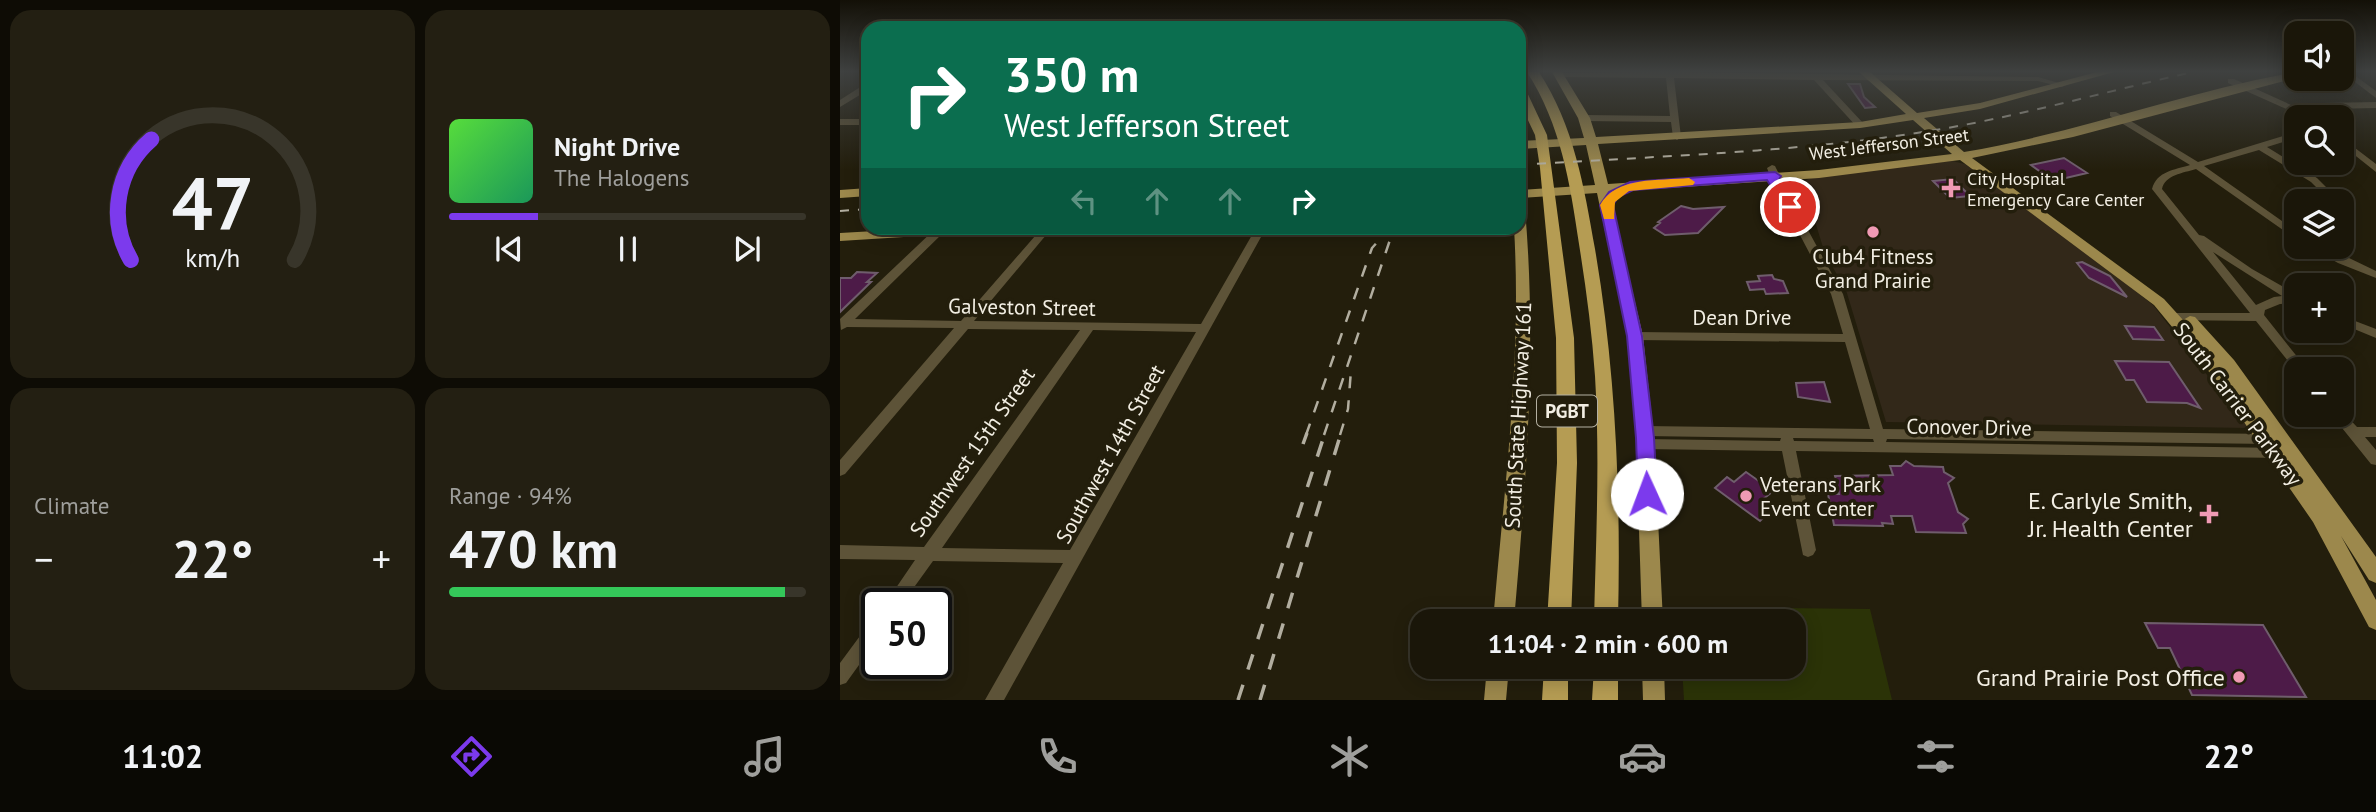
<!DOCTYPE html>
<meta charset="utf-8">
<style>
body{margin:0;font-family:"PT Sans",sans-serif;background:#231f12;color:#f1f3f6;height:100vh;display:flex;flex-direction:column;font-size:26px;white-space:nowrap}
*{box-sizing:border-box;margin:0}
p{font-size:23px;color:#9f9f9c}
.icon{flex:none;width:38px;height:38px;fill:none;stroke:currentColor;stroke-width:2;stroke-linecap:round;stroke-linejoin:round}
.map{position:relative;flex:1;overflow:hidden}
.side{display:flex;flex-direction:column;gap:10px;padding:10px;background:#0e0c05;width:840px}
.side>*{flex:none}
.guide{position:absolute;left:21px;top:21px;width:665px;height:214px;border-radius:21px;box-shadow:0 4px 18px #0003,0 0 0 2px #38352a;background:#0b6e4f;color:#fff;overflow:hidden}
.controls{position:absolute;left:1444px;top:21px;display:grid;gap:14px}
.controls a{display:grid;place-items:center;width:70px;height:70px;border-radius:14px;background:#1a1609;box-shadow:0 4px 18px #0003,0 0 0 2px #38352a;font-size:35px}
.speed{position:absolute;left:21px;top:588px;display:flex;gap:14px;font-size:35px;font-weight:700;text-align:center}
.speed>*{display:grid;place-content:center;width:91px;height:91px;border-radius:50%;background:#1a1609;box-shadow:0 4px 18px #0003,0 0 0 2px #38352a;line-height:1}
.speed .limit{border:4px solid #111;border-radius:10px;background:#fff;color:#111}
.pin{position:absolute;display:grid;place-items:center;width:60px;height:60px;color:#fff;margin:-30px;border:4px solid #fff;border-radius:50%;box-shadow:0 2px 7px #0007}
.me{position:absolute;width:77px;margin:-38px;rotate:358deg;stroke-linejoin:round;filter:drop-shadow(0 0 5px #0008)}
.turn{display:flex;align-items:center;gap:24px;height:147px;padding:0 28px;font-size:32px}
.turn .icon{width:91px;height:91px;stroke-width:2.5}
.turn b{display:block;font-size:49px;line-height:60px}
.lanes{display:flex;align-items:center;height:66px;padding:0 28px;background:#0003;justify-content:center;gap:35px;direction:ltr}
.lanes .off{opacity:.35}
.big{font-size:52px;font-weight:700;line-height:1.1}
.side .tile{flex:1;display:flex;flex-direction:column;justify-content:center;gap:10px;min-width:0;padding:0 24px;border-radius:21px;background:#231f12}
.side .dial{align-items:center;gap:0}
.dial svg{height:182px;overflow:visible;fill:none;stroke:#38352a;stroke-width:7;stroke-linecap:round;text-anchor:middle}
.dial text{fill:#f1f3f6;stroke:none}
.song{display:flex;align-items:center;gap:21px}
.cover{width:84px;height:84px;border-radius:10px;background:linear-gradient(135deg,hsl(110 70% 55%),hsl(150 70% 35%))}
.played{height:7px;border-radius:4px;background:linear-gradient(90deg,#7c3aed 25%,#38352a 25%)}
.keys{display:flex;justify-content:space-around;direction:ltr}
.heat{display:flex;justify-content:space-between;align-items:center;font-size:38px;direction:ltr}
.charge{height:10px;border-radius:5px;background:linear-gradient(90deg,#34c759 94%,#38352a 0)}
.side .tiles{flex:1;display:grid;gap:10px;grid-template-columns:repeat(2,1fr)}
.trip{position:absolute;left:570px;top:609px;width:396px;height:70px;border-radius:21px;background:#1a1609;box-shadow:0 4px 18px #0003,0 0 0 2px #38352a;font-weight:700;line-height:70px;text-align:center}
.tab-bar{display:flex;height:112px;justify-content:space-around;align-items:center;background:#0a0904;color:#9f9f9c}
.tab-bar .icon{width:49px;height:49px}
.tab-bar .active{color:#7c3aed}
.tab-bar b{font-size:32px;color:#f1f3f6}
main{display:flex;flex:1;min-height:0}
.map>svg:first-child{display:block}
.commercial{fill:#322819}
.green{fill:#2b3307}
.building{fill:#4d1b48;stroke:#6f5d6c;stroke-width:2}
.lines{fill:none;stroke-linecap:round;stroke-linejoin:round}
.minor{fill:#5d5338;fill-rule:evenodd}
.major{fill:#9c884c;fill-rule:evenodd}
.highway{fill:#b59c53;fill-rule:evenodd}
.rail-far2{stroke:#b2aea0;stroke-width:2;stroke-dasharray:9 9;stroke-linecap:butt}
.rail-far1{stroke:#b2aea0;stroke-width:2.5;stroke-dasharray:12 12;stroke-linecap:butt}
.rail{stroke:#b2aea0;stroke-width:3.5;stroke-dasharray:16 16;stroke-linecap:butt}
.route{fill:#7c3aed;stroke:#51269a;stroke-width:2}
.slow{fill:#f59e0b}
.poi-dot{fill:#f09ab4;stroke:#231e0c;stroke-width:2.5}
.labels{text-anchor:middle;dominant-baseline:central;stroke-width:7;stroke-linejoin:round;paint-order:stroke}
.far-street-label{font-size:18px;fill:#f2eee3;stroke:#231e0c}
.far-poi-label{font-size:18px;fill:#f2eee3;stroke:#231e0c;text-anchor:start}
.shield{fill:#231e0c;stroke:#b4b0a2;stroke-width:2}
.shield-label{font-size:19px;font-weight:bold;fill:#f2eee3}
.poi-label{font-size:21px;fill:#f2eee3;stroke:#231e0c}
.street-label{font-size:21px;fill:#f2eee3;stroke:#231e0c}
.near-poi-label{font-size:24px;fill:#f2eee3;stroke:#231e0c;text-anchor:end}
</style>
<main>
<section class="side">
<div class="tiles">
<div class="tile dial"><svg viewBox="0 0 100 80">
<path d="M14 69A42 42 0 1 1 86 69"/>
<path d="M14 69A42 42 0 0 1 23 16" stroke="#7c3aed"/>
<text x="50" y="56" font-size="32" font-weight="700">47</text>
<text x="50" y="72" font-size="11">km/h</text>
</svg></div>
<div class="tile">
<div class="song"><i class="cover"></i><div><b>Night Drive</b><p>The Halogens</p></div></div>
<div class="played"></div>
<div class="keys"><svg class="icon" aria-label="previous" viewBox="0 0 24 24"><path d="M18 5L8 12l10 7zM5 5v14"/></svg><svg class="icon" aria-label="pause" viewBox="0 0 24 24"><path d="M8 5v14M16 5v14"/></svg><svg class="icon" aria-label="next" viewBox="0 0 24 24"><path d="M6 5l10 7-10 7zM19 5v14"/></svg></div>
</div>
<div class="tile"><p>Climate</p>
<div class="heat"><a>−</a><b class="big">22°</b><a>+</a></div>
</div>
<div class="tile"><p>Range · 94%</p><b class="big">470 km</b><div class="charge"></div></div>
</div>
</section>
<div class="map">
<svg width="1536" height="700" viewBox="0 0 1536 700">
<rect width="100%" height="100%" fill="#231e0c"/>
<path class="commercial" d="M1112,161L1125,164L1253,257L1313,305L1408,428L1046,422L1006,290L985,254L963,182L974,176Z"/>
<path class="green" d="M838,607L1030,609L1052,700H844L842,667H954V621H839Z"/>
<path class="building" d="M1008,84H1020L1024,97L1035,107L1025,108Z
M1224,158L1247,173L1213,181L1191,165Z
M1113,179L1130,196L1110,198L1093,181Z
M841,206L853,209L884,207L858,233L825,235L814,228L820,223L818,222Z
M1242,262L1270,276L1287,297L1249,278L1237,263Z
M17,272L37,273L27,282H31L0,312V278H11Z
M932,275L934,279L943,281L948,293L926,294L924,289L910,290L907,282L920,281L918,276Z
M1285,326L1314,327L1323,340L1293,339Z
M1275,361L1329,362L1360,408L1347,403L1307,402L1294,380H1286Z
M984,382L990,402L958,397L956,383Z
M1066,461L1074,466L1103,467L1104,472L1114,478L1108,483L1118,512L1128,519L1123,524L1126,533L1076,532L1072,516H1051L1053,524L1042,523L1043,526L994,525L988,494H999L995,476L1053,475L1050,466H1061Z
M906,472L933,491L921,501L932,509L920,521L875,488L887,477L894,482Z
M1305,623L1423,625L1466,697L1352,695L1330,648H1318Z"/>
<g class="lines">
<path class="minor" d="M825,72L1198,77L1226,85L1222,87L1198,81L983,80L1023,123V127H1017L974,80L834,78L841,137L837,140L833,137L831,122L744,121L740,118L744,115L830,116L826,78L720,77L716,75L720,73Z
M1502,72H1510L1536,91V98Z
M1388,79H1394L1471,114L1483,103L1536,102V108L1485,109L1478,117H1464L1388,83Z
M25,84H28V90L0,107V100Z
M1270,112H1276L1358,162L1456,132V138L1427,147L1477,178L1500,201H1490L1471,182L1419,150L1364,166L1456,231V239L1356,169C1343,173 1325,175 1322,189L1359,235L1364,236L1412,269L1456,294V303L1440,304L1425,310L1424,315L1467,369H1456V371L1416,321L1329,320L1327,317L1333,313H1410L1312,189C1317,171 1334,170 1350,165L1270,116ZM1373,252L1442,296L1434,297L1416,305Z
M0,119H28V125H0Z
M1502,138L1536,164V172L1502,145Z
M932,165L935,166L940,176L938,180L945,193L951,199L1003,294L1043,429L1431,434L1436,435L1438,439L1436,443L1431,444L1047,439L1046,442L1442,448L1447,449L1449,453L1447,457L1442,458L956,451L976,550L973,555L968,557L963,555L942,451L805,449L800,448L798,444L800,440L805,439L940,441L941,438L804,436L799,435L797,431L799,427L804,426L1030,429L1005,342L795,340L789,336L795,332L1003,334L991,294L942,201L936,195L928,180L930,176L927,168ZM953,438L1033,439L1034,442L954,441Z
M1502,209C1519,219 1517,243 1509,258L1536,271V278L1498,263L1470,247H1483L1500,255C1507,238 1501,225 1502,209Z
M99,228L104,231L103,233L15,319L121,321L202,228H212L134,321L361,324L416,228H426L164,700H145L223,563L93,561L62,604H45L75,560L0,559V545L84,547L240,330L128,329L5,474L0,476V460L114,328L7,327L1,330L0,319L95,229ZM253,330L356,332L230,550L102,548Z
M1502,316L1536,329V338L1502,324Z
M1502,411L1517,427H1536V437H1525L1536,450V465L1531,464L1494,418L1493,415H1502Z
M37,619V640L6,683L0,685V663L31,621Z"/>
<path class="major" d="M712,72H722L750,118L756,137L1020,122L1066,114L1019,72H1030L1077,113L1140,103L1257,72H1274L1140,109L1084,118L1124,152C1237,133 1344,92 1456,72V78L1233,137L1132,158L1324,299L1343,320L1350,316L1355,317L1394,360L1536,557V583L1529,580L1501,536L1536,600V630L1529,627L1473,522L1370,373L1314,305L1120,160L979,178L769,192L803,336L814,438L823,621H802L796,438L787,336L757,193L679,198V190L755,185L746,145L679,149V141L744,138L738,118ZM1073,120L1112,154L979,170L768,184L758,144L1020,128Z
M28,188V196L0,198V190Z
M679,205L685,209C697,347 686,483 674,621H653C664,490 682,360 674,228H679Z
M87,228H150L143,232L0,241V233Z
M647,667H669L666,700H644Z
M802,667H824L825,700H803Z"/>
<path class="highway" d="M687,72H699C734,126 744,186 755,249C776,372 781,496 778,621H754C756,539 760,458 755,376C752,332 746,288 739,244C730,183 721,125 687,72Z
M679,84L685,88L707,135L734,338L737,463L731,621H707L717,463L716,338L700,168L695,135L679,101Z
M704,667H728V700H702Z
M754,667H778V700H752Z"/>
<path class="rail-far2" d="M679,165C814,156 949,153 1083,132C1174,118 1263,92 1353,72
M0,211L28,209
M548,230L550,228"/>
<path class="rail-far1" d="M466,435L532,248L550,228
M484,435L554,228
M500,435L508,409L511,370"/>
<path class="rail" d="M463,444L467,433
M398,700L485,433
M420,700L501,433"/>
</g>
<linearGradient id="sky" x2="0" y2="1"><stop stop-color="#131007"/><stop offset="0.42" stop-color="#3f4140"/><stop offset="1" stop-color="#3f4140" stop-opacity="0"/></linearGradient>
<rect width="1536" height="170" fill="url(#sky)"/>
<path class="route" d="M935,172L941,176L939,180L956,207L954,209H945L927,180L793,190L778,197L773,205L802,336L814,438L817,494L814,500L807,502L800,500L798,494L796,438L787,336L760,205L769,192L790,182Z"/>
<path class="slow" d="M849,178L855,182L853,185L789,191L775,202L774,219H764L760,205C776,176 819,181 849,178Z"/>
<g class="poi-dot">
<path d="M1107.5 177.5h7v7h7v7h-7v7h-7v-7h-7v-7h7z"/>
<circle cx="1033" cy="232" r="7"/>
<circle cx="906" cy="496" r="7"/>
<path d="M1365.5 503.5h7v7h7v7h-7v7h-7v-7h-7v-7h7z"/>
<circle cx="1399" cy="677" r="7"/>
</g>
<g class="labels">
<g class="far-street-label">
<text transform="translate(1049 144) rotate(-7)">West Jefferson Street</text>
</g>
<g class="far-poi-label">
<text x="1127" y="178">City Hospital<tspan x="1127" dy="21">Emergency Care Center</tspan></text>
</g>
<rect class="shield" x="697" y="395.5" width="60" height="31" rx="5"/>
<g class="shield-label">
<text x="727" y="411">PGBT</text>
</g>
<g class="poi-label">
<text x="1033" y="256">Club4 Fitness<tspan x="1033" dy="24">Grand Prairie</tspan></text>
<text x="920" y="484" text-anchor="start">Veterans Park<tspan x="920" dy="24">Event Center</tspan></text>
</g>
<g class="street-label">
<text transform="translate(182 307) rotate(1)">Galveston Street</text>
<text x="902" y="317">Dean Drive</text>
<text transform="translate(1398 404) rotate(53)">South Carrier Parkway</text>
<text transform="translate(678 415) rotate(-87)">South State Highway 161</text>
<text transform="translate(1129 427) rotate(1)">Conover Drive</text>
<text transform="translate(132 452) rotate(-55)">Southwest 15th Street</text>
<text transform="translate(270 454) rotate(-61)">Southwest 14th Street</text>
</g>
<g class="near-poi-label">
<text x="1353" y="500">E. Carlyle Smith,<tspan x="1353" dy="28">Jr. Health Center</tspan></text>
<text x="1385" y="677">Grand Prairie Post Office</text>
</g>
</g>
</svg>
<div class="controls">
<a><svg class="icon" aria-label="sound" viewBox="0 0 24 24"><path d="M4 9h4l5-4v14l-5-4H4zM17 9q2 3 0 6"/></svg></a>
<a><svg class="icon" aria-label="search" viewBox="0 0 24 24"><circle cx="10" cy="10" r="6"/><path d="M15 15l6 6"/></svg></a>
<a><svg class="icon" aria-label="layers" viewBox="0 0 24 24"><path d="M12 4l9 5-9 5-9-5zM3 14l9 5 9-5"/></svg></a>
<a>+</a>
<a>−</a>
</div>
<div class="speed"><div class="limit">50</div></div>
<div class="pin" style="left:950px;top:207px;background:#d93025"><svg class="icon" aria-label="arrive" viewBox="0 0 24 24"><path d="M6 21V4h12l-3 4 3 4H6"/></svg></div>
<svg class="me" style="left:807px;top:494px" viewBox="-20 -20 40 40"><circle r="19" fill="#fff"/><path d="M0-13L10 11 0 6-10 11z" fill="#7c3aed"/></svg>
<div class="trip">11:04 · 2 min · 600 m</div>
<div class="guide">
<div class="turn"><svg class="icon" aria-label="right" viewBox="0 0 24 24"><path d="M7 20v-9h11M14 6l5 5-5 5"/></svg><div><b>350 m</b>West Jefferson Street</div></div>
<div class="lanes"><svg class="icon off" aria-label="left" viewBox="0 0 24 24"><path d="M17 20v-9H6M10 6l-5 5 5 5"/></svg><svg class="icon off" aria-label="ahead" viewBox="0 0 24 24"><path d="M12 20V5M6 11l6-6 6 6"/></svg><svg class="icon off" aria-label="ahead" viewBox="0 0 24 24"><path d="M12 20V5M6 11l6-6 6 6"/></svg><svg class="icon" aria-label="right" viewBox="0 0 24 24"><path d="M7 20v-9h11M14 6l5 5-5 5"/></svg></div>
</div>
</div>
</main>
<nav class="tab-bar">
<b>11:02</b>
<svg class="icon active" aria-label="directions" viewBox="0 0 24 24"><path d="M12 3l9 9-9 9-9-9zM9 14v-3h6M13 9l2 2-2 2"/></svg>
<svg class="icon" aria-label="music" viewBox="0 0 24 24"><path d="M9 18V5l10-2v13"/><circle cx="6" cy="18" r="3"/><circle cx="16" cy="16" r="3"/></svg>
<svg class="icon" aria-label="phone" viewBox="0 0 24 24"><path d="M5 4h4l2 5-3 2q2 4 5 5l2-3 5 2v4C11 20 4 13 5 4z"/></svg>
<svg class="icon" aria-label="climate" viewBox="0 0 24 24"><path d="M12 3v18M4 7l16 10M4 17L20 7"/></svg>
<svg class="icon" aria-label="car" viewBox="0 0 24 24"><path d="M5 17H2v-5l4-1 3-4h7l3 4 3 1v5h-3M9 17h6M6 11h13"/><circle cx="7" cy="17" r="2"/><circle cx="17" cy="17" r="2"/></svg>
<svg class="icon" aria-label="filters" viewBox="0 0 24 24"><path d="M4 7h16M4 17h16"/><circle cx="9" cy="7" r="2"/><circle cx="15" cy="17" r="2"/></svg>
<b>22°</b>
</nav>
